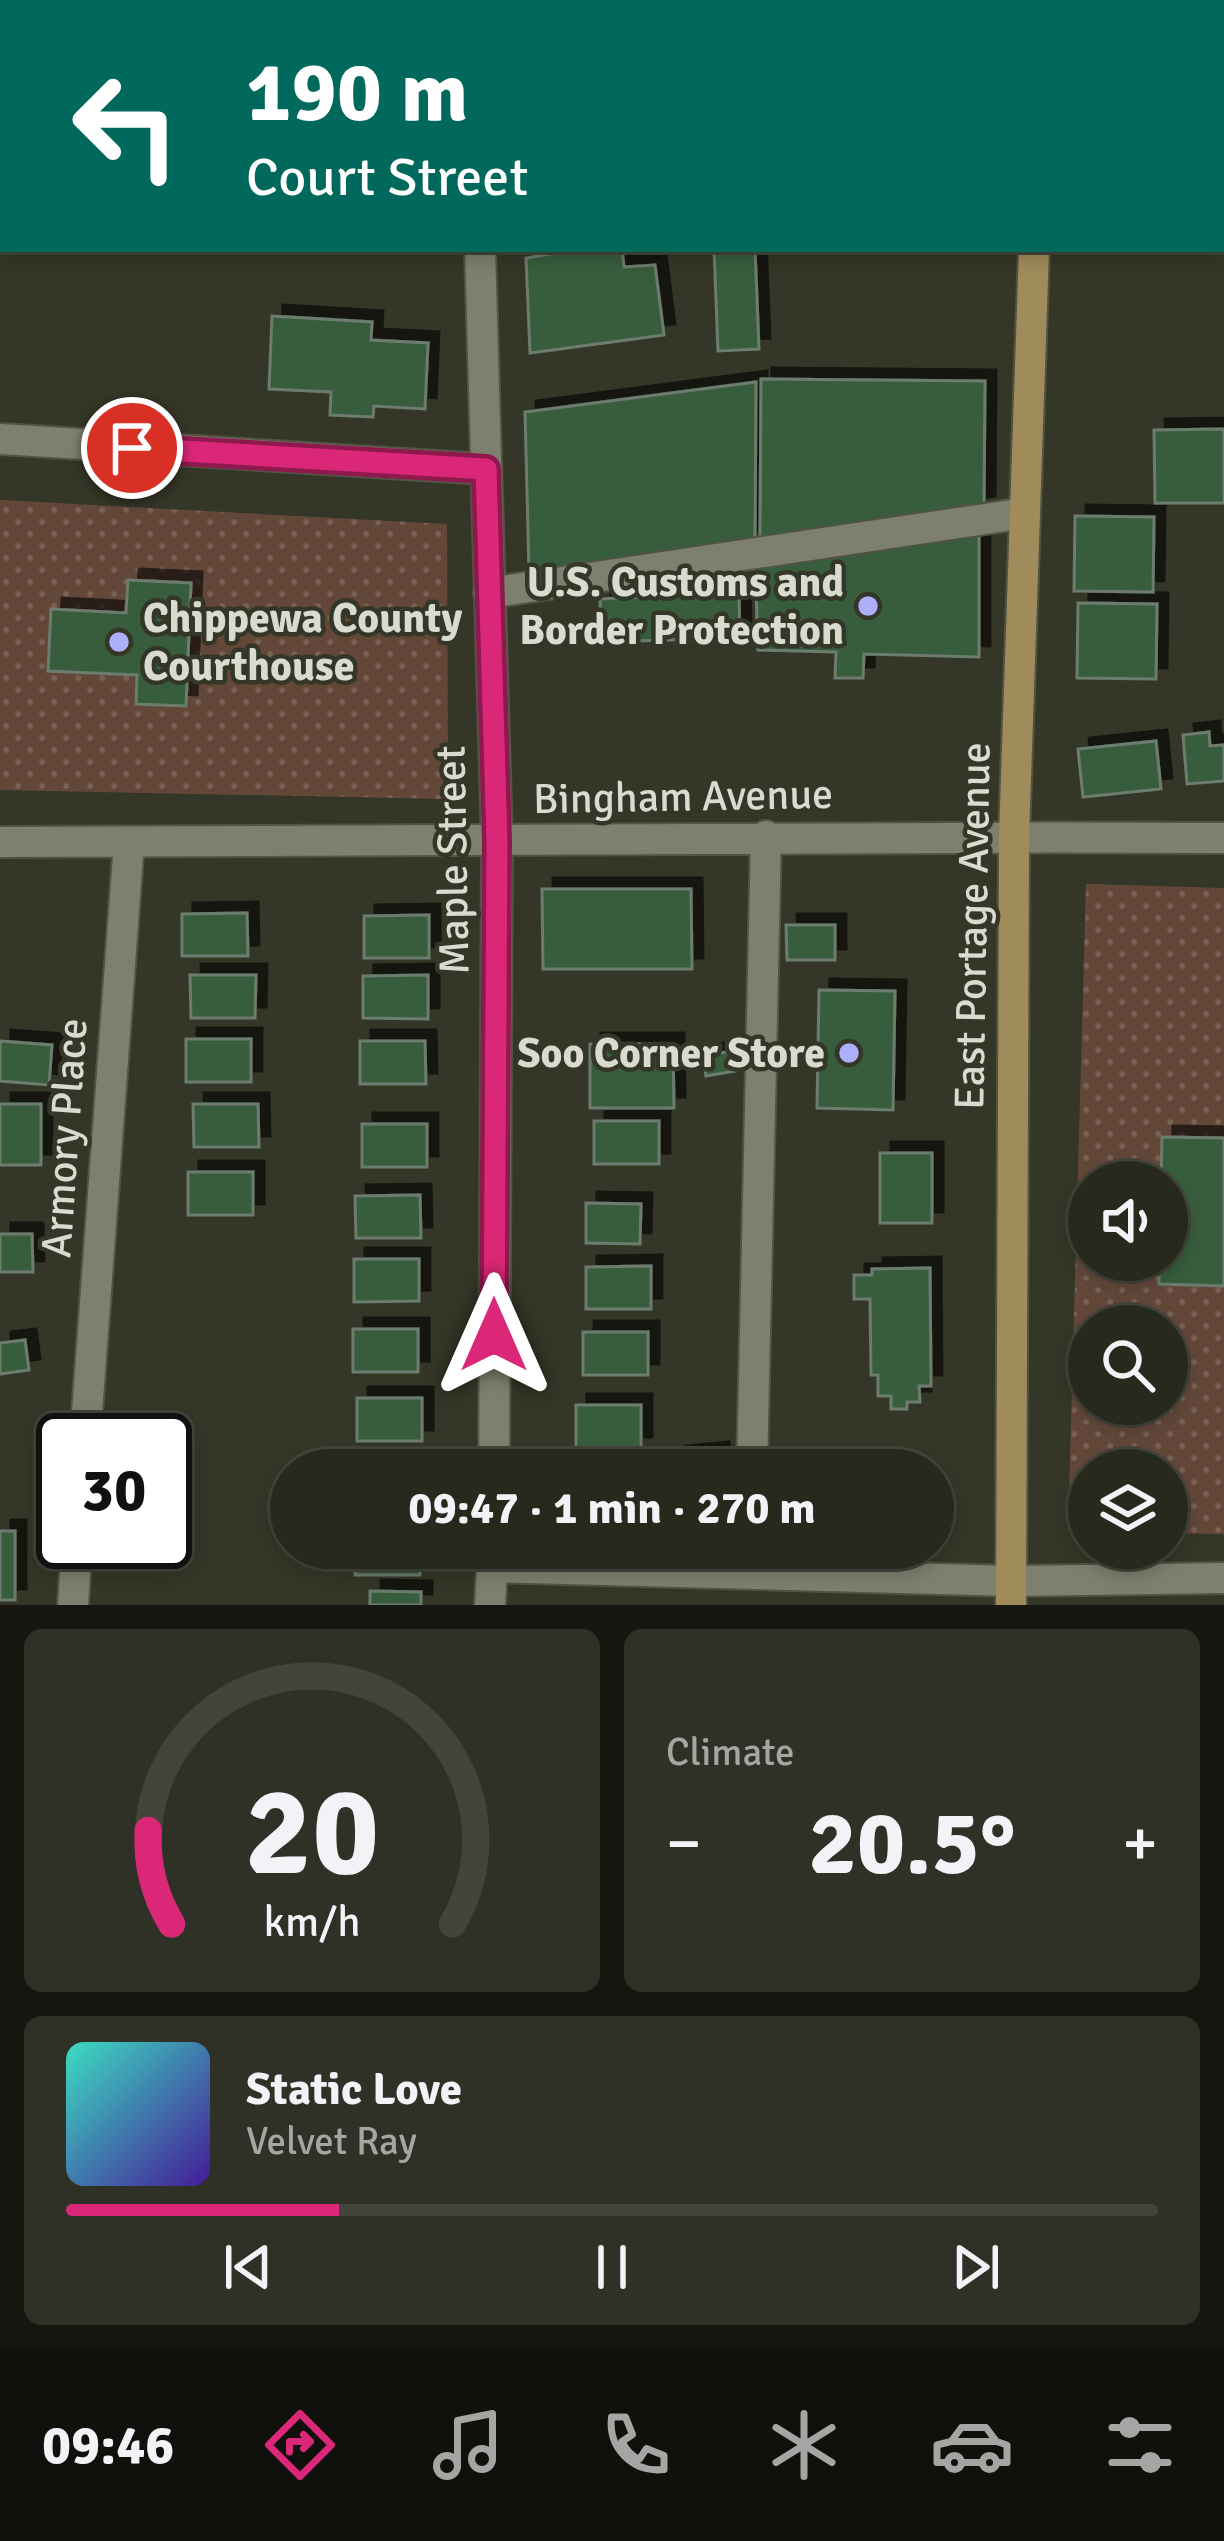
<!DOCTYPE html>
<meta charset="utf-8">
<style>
body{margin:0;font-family:Signika,sans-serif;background:#2f3126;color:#f1f3f6;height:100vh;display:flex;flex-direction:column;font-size:45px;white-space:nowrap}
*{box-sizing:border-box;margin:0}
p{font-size:39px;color:#a4a6a4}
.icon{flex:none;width:66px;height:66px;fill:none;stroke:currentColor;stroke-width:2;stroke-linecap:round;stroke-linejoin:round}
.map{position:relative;height:1605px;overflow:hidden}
.sheet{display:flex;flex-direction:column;gap:24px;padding:24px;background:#151710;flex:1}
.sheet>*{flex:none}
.guide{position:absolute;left:0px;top:0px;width:1224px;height:252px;box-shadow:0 6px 18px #0003,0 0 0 3px #43453b;background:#00695c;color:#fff;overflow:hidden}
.fabs{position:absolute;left:1068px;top:1161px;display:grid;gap:24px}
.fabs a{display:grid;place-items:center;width:120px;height:120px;border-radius:50%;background:#27291d;box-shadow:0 6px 18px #0003,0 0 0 3px #43453b;font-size:60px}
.speed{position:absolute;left:36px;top:1413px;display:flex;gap:24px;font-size:60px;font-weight:700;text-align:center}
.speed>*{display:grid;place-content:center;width:156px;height:156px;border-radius:50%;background:#27291d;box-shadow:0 6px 18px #0003,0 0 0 3px #43453b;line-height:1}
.speed .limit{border:6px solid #111;border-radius:18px;background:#fff;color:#111}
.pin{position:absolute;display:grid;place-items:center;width:102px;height:102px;color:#fff;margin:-51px;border:6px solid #fff;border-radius:50%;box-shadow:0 3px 12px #0007}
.me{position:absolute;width:132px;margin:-66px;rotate:0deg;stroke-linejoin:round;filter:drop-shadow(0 0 9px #0008)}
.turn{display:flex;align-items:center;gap:42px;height:252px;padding:0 48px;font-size:54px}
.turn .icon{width:156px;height:156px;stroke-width:2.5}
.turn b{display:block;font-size:84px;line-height:102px}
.big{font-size:90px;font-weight:800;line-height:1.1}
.sheet .card{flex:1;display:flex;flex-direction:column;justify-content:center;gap:18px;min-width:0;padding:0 42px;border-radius:18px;background:#2f3126}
.sheet .dial{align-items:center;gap:0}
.dial svg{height:312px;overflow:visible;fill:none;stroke:#43453b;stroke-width:7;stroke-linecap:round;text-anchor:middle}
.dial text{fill:#f1f3f6;stroke:none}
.song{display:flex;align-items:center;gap:36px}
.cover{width:144px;height:144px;border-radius:18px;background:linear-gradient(135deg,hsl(170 70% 55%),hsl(260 70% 35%))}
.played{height:12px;border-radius:6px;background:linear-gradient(90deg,#db2777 25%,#43453b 25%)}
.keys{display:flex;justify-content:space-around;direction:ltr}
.heat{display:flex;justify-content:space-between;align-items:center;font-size:66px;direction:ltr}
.sheet .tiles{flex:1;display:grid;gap:24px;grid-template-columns:1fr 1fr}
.card:last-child{grid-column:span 2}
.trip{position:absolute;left:270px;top:1449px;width:684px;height:120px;border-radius:60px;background:#27291d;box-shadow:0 6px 18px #0003,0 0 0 3px #43453b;font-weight:800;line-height:120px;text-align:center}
.tab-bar{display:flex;height:192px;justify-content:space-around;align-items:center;background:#10100c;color:#a4a6a4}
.tab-bar .icon{width:84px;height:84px}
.tab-bar .selected{color:#db2777}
.tab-bar b{font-size:54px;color:#f1f3f6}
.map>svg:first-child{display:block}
.green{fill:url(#green-dots);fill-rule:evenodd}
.building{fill:#385d3e;stroke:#6c7b6e;stroke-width:3;filter:url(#shadow)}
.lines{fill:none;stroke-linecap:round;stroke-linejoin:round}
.minor-casing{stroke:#515345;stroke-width:34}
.major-casing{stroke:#515345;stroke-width:34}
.minor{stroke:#7d806e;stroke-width:30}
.major{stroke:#a08b5b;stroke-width:30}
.route-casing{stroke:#8e194d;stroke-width:30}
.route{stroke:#db2777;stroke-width:21}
.poi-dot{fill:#adaffb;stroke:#343727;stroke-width:4.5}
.labels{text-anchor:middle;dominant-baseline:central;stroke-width:9;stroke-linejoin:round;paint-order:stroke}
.poi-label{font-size:42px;font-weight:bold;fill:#d9dbd1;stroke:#343727;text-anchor:end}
.street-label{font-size:42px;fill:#d9dbd1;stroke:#343727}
</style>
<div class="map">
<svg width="1224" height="1605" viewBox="0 0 1224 1605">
<defs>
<pattern id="green-dots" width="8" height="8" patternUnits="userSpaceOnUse" patternTransform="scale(3)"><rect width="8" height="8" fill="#63483a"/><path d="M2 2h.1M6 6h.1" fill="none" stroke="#796255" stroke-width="1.8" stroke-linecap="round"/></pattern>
<filter id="shadow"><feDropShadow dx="11" dy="-11" stdDeviation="0" flood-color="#0009"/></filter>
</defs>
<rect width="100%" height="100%" fill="#343727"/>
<path class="green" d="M0,500L447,524L448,799L0,790Z
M1086,884L1224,888V1534L1167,1533V1470H1089V1532L1068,1531ZM1089,1182H1167V1260H1089ZM1089,1326H1167V1404H1089Z"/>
<path class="building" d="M1080,0H1213L1214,3H1080Z
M0,39L3,40V209H0Z
M581,249H622L624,267L655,265L664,335L530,353L526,258Z
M714,249H755L759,349L718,351Z
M272,316L372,322L371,340L428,343L425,409L374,406L373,417L330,415L331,392L269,389Z
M761,379L985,381L984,507L760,541Z
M756,382L755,540L529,573L525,412Z
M1224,429V503H1155L1154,430Z
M1075,516L1154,517L1153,592L1074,591Z
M979,529V657L864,654L863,678H835L836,652L758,650L755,562Z
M128,580L191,583L186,706L136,704L137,675L48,671L51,609L126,613Z
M739,592L740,638L601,642L600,599Z
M1078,603L1157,604L1156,679L1077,678Z
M1209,732L1210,746L1224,745V781L1187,784L1183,735Z
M1156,741L1161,789L1083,797L1078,749Z
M542,889H691L692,969H543Z
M247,913L248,956H182V914Z
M429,915V958H364V916Z
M786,925H835V960H787Z
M190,975H256L255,1018H191Z
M428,975V1019L363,1018V976Z
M819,990L895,991L893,1110L817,1108Z
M186,1039H251V1082H186Z
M0,1041L52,1045L49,1085L0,1081Z
M360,1041H425L426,1084H360Z
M590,1044H673L674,1108H590Z
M731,1051L735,1071L706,1076L703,1056Z
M0,1104H41V1165H0Z
M193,1104H258L259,1147H194Z
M594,1121H659V1164H594Z
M362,1124H427V1167H362Z
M1162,1137L1224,1138V1286L1159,1284V1260H1167V1182H1161Z
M880,1153H932V1223H880Z
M188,1172H253V1215H188Z
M420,1195L421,1238H356L355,1196Z
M586,1203L641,1204L640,1244L586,1243Z
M0,1234H32L33,1272H0Z
M354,1259H419V1301L354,1302Z
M651,1266V1309H586V1267Z
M930,1268L931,1386H919L920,1402H907V1409H891V1396H878V1375H871L870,1299H854V1275H872V1269Z
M353,1329H418V1372H353Z
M583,1332H648V1375H583Z
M25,1340L29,1370L0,1374V1343Z
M357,1398H422V1441H357Z
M576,1405H641V1448H576Z
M718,1453L719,1470H676L675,1457Z
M359,1464H424V1470H359Z
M0,1531H15V1600H0Z
M355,1548H420V1575H355Z
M370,1591L421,1592V1605H370Z"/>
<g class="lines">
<defs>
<path id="minor" d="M473,0V3
M480,249L497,841L494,1470
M0,439L486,469
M489,593L1025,513
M0,842C408,842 816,836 1224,838
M85,1440L129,842
M752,1470L766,836
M493,1567L1012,1581L1224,1578
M73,1605L77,1542
M490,1605L493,1551"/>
<path id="major" d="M184,0L224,3
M568,3L595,0
M1043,3V0
M1011,1605L1014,837L1034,249"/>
</defs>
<use href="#minor" class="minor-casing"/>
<use href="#major" class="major-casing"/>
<use href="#minor" class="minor"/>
<use href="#major" class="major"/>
</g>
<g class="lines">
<defs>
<path id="route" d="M132,448L486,469L497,841L494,1335"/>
</defs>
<use href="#route" class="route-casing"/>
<use href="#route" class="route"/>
</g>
<g class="poi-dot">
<circle cx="868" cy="606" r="12"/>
<circle cx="119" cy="642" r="12"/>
<circle cx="849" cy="1053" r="12"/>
</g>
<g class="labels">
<g class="poi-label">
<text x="844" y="582">U.S. Customs and<tspan x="844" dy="48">Border Protection</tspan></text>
<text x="143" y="618" text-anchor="start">Chippewa County<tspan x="143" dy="48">Courthouse</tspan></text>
<text x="825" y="1053">Soo Corner Store</text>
</g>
<g class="street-label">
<text transform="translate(683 797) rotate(-1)">Bingham Avenue</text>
<text transform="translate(453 860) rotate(-91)">Maple Street</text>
<text transform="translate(973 926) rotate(-89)">East Portage Avenue</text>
<text transform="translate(65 1138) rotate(-86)">Armory Place</text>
</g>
</g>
</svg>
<div class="fabs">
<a><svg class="icon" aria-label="sound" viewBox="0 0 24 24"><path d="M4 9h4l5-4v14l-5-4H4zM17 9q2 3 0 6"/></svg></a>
<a><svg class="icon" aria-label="search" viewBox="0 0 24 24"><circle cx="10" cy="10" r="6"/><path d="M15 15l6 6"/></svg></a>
<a><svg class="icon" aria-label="layers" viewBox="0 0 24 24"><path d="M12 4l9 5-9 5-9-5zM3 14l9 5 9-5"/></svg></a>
</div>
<div class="speed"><div class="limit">30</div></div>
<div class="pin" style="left:132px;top:448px;background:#d93025"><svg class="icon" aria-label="arrive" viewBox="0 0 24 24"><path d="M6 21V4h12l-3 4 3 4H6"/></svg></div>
<svg class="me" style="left:494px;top:1335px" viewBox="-20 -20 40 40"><path d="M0-17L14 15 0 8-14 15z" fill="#db2777" stroke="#fff" stroke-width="4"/></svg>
<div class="trip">09:47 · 1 min · 270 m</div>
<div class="guide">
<div class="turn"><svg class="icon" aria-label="left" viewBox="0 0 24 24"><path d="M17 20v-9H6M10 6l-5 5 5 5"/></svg><div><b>190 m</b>Court Street</div></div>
</div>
</div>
<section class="sheet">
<div class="tiles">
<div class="card dial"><svg viewBox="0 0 100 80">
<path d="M14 69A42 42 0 1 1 86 69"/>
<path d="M14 69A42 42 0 0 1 8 45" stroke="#db2777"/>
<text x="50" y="56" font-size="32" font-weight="700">20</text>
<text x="50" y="72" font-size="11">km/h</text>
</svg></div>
<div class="card"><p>Climate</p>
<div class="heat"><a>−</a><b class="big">20.5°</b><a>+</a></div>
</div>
<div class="card">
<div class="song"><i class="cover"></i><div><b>Static Love</b><p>Velvet Ray</p></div></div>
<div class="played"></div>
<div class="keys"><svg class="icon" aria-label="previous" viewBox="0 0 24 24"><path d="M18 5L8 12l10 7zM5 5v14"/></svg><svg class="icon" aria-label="pause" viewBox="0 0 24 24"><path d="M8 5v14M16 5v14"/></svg><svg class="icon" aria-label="next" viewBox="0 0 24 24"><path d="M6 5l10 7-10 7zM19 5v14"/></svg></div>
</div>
</div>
</section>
<nav class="tab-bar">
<b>09:46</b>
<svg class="icon selected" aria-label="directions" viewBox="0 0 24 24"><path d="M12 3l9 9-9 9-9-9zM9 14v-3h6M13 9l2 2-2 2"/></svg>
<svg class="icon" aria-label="music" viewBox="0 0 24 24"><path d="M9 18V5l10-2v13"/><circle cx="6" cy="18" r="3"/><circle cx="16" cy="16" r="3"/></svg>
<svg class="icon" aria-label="phone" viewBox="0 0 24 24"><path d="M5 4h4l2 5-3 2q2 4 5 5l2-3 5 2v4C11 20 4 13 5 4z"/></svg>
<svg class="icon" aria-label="climate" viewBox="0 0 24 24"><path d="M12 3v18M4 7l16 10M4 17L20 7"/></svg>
<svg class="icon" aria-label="car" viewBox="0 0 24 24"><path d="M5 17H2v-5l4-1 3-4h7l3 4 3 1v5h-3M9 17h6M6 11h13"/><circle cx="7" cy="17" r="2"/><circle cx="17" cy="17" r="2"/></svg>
<svg class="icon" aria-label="filters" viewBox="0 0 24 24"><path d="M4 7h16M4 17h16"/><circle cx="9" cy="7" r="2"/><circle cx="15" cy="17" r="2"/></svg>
</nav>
